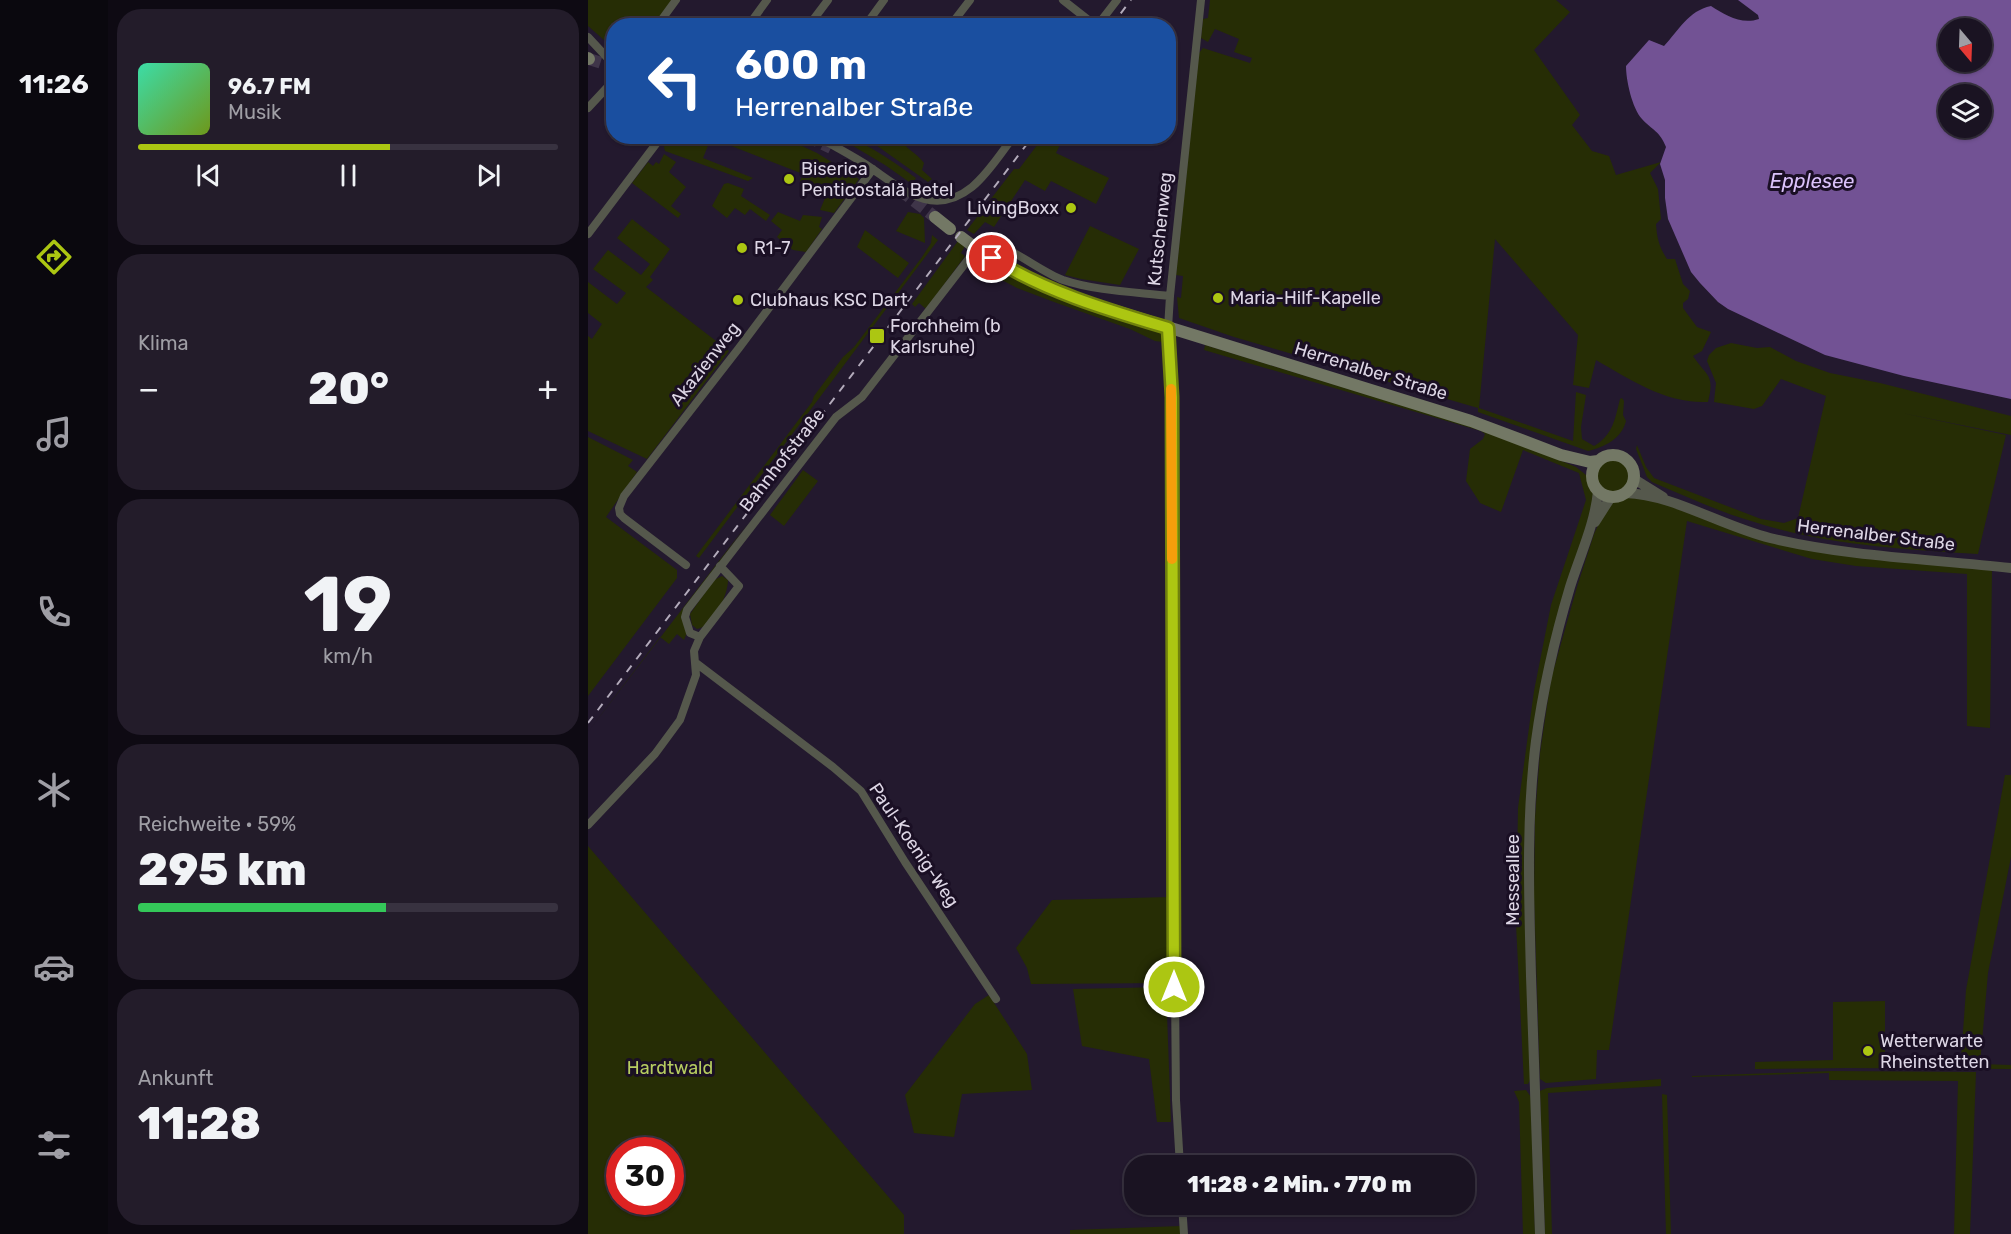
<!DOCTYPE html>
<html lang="de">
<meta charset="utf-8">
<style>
body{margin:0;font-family:Rubik,sans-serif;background:#231c2a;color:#f1f3f6;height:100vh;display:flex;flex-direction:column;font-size:22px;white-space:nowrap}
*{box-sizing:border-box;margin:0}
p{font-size:20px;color:#9f9ea5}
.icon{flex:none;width:33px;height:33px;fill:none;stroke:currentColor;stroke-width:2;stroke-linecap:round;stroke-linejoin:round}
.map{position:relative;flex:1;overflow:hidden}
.side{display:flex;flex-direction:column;gap:9px;padding:9px;background:#0e0a13;width:480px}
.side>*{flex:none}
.guide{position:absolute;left:18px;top:18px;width:570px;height:126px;border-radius:24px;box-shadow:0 2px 4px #0004,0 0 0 2px #383240;background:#1a4fa0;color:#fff;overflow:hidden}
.needle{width:39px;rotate:161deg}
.fabs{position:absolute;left:1350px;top:18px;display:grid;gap:12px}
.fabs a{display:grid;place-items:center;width:54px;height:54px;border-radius:50%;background:#1a1322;box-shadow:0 2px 4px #0004,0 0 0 2px #383240;font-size:30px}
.speed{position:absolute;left:18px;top:1137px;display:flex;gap:12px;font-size:30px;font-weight:700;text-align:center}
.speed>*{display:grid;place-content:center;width:78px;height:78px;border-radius:50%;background:#1a1322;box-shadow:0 2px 4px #0004,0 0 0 2px #383240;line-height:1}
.speed .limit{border:9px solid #d22;background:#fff;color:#111}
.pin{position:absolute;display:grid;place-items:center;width:51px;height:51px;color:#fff;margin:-26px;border:3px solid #fff;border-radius:50%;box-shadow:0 2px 6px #0007}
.me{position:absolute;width:66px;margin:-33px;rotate:0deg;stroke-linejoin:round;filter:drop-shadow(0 0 4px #0008)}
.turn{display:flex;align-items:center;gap:21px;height:126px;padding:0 30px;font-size:27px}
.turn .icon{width:78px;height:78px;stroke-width:2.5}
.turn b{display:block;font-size:42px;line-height:51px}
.big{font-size:45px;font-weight:800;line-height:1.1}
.side .tile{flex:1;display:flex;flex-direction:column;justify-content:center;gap:9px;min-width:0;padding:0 21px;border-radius:24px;background:#231c2a}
.side .dial{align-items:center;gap:0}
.dial b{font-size:78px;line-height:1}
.song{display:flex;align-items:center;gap:18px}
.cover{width:72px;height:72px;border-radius:9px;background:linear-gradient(135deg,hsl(160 70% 55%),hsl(80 70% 35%))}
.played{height:6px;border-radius:3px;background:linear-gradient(90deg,#acc612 60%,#383240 60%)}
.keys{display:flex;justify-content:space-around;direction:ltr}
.heat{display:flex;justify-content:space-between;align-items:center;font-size:33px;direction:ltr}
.charge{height:9px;border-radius:4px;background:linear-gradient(90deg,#34c759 59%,#383240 0)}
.trip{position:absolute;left:536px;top:1155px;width:351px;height:60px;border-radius:24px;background:#1a1322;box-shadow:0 2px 4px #0004,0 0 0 2px #383240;font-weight:800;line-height:60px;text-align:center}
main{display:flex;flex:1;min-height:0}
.tabs{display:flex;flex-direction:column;width:108px;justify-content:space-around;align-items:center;background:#0a080e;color:#9f9ea5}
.tabs .icon{width:42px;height:42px}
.tabs .active{color:#acc612}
.tabs b{font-size:27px;color:#f1f3f6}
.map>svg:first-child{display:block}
.green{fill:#262d05;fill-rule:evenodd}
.water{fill:#725294;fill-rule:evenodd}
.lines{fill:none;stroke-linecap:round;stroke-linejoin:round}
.secondary-tunnel{stroke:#3f3549;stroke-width:12;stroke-dasharray:12 6;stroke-linecap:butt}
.minor{stroke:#55584c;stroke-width:8}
.tertiary{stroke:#55584c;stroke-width:10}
.secondary{stroke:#737865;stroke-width:12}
.rail{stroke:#b3abbb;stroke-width:2;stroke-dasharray:8 8;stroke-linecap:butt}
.minor-bridge{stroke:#55584c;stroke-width:8}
.route-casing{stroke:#70810c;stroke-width:15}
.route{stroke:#acc612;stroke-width:10}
.slow{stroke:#f59e0b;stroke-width:10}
.poi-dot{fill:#acc612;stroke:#1a0f24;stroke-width:2}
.labels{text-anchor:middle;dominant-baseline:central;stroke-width:6;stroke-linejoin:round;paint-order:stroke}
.poi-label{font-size:18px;fill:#ddd6e5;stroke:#1a0f24;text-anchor:start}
.street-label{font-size:18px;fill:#ddd6e5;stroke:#1a0f24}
.park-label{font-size:18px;fill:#b7cd60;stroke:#1a0f24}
.water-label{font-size:20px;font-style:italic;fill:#dbc2fb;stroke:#1a0f24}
</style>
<main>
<nav class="tabs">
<b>11:26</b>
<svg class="icon active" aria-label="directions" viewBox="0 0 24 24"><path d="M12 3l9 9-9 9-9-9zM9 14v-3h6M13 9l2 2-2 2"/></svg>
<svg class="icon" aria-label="music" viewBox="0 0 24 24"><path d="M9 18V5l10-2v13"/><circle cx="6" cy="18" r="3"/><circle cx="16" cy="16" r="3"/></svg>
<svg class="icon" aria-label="phone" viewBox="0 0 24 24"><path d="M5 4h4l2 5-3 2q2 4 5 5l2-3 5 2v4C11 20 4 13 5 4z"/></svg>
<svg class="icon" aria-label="climate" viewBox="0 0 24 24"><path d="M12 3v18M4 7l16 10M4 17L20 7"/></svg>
<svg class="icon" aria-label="car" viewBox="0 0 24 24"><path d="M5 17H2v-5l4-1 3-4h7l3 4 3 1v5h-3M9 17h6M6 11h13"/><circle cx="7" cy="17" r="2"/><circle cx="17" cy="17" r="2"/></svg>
<svg class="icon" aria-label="filters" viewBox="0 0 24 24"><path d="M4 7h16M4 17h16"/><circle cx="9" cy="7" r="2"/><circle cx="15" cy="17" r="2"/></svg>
</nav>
<section class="side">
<div class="tile">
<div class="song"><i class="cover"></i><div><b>96.7 FM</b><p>Musik</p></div></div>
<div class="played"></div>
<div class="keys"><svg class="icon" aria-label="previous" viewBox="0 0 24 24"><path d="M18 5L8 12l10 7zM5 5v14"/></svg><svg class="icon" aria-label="pause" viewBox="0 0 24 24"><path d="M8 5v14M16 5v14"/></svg><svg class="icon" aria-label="next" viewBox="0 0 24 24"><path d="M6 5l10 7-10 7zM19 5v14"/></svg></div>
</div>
<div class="tile"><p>Klima</p>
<div class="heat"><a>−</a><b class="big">20°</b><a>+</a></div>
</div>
<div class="tile dial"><b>19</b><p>km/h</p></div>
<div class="tile"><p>Reichweite · 59%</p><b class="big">295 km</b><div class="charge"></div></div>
<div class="tile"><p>Ankunft</p><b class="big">11:28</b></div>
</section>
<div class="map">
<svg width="1423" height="1234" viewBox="0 0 1423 1234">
<rect width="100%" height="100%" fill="#23192e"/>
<path class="green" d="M0,0H85L65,25L26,26L25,45L16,40L0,26Z
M622,0H968L982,12L946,50L992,115L984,125L1004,151L1021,156L1028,175L1073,162L1062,173L1070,189L1073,219L1068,224C1069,238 1071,247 1079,259H1087L1095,284L1102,291L1100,299L1095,303V308L1109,327L1123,332L1114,351L1105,356C1119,377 1127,374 1120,402C1078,404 1043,380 1008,360L1001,388L985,385L990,335L907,239L891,408L985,441L988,392L998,395L993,427L994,439L1006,446C1025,435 1027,419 1032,399L1034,398L1036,401L1035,415L1038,421C1034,438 1017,447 1000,451L890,412V408L646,337L591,318L589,297L593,298L595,276L588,275L611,53L615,48L662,63L664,58L646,52L651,39L627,29L620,42L613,38L615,19L620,18Z
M80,136L195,137L229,153L271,179L246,213L232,210L240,191L212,181L215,174L123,138L115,158L165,178L160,181L77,151L75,143Z
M456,136L476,137L468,153L521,178L508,204L463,181L457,191L437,180L406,227L397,222L386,234L379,230L426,169H431Z
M250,137C271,136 310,165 328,178L324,184L297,165Z
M290,137H311C316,148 329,153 336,163L334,170L344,179L340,182L285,143Z
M76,154L88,162L81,172L98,187L83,206L93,214L90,218L44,183L60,162L65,166L68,162L71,164Z
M140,183L156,189L153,196L182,215L178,221L162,209L157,215L147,208L139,218L124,206L136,184Z
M190,212L212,221L215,215L234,217L231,227L234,229L218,252L205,250L189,237L194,230L183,221Z
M320,212L332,214L336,218L337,243L308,231Z
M44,219L82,249L62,277L65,280L58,287L141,351L59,459L0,431V336L4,339L14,324L0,313V282L29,304L38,293L5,269L20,250L53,275L62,264L29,238Z
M502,226L551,249L532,285L493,279L477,275Z
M277,230L321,263L310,278L269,247Z
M344,235L350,240L111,558L108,556L224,402L226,396L255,357L266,347L334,257L343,243Z
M370,241L377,246L373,253L377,256L338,309L331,303L327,307L324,304Z
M389,255C443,291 513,315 575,334V342L567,341L542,329L466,302L429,288L382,263Z
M1143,343L1169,348L1182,347L1208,361L1242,373L1292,383L1423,416V435L1314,413L1418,435L1390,554C1313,549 1236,545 1163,521C1129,511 1097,496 1064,482L1059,477L1048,449L1049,445L1058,467L1066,478L1173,519L1196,523L1210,518L1238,396L1193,379L1174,406L1166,409L1126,402L1128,383L1119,361L1121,355L1128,348Z
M617,345L908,434L988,467L998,475L1006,495L943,748L942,1080L940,1084H936L928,924L930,808L946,691L963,605L998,500L991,473L935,450L913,512L892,503L878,481L882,449L895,439L897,434L893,431L616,350Z
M0,437L45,460L40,466L49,472L18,517L89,570V578L0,696Z
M1008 476a17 17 0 1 1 34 0a17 17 0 1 1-34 0Z
M215,470L230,481L196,526L182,515Z
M1045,495L1054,496L1181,541L1404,569L1402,728L1379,726V574L1268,566L1224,559L1099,521L1021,1050H1009L1008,1079L958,1083L952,1079L946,897L947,817L952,753L963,679L989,587L1006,534L1017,510L1026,501Z
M160,523L100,605L98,635L96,640L89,634L81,644L72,637L0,732Z
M134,576L140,580C140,596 125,626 109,629L104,625L102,614L126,580Z
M1417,775H1423V857L1400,973L1392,1064L1423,1065V1069L1260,1068L1167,1069V1062L1245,1060V1002L1297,1001V1060L1373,1059L1378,990Z
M0,846L316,1215V1234H0ZM82,1150V1202H32V1150Z
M582,897L580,983L443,984L439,968L428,948L464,900Z
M578,987L583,1122H569L561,1059L494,1046L485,989Z
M401,995L439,1054L444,1090L374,1094L366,1137L326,1133L317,1095L387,1004Z
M1243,1071L1388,1072L1382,1234H1366L1370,1081L1241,1080V1073L1104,1077V1076Z
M1073,1079V1086L960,1093L964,1234H957L952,1091L959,1088Z
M938,1090L943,1097L947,1234H935L931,1102L926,1091Z
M1074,1094L1079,1095L1083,1234H1078Z
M593,1226L594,1234H482V1230Z"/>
<path class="water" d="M1150,0H1423V399L1316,376L1237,355L1140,309L1130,302L1112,283L1103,272L1080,219L1077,198V180L1072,164L1078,147C1072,131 1064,130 1054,119C1044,108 1038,80 1038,66L1061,40L1076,46C1091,30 1100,11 1123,6C1137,15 1153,25 1171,19L1170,15ZM1360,28H1394V62H1360ZM1360,94H1394V128H1360Z"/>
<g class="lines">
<path class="secondary-tunnel" d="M1,59L26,67
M219,136L243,148
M312,190L347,217"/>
<path class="minor" d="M475,0L508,26
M225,20L240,0
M69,26L88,0
M160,26L179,0
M277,26L296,0
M362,26L382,0
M509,26L529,0
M0,37L26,65
M0,108L26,80
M228,136C244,145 261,154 277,164C311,186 343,220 384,187C400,174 413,153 426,136
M0,234L74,136
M403,244C422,246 453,272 475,280C508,291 547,292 582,296
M98,565L36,518L32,514L31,508L36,496L151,348L285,169
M112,637L102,633L97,617L99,610L248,417L274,397L386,252
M108,663L245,767L273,791L317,862L408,999
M0,825L67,754L92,720L108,675L106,651L112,637L151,586L132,566
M592,1166L588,1100L587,987L584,397L580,328L582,296L613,0
M594,1204L596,1234"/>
<path class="tertiary" d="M1046,479L1075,497
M1038,493C1083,494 1136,527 1182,538C1262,557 1342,559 1423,568
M1007,522L1023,497
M952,1234C949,1148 946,1062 943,976C941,897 938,819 948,741C955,689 967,637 982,587C992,555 1007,524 1010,491"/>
<path class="secondary" d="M0,58L1,59
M347,217L362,229
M373,237L385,246
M394,251L437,277L489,299L883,421L973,455L1002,462L1010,461
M1004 476a21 21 0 1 1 42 0a21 21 0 1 1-42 0Z"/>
<path class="rail" d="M523,26L543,0
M0,723L445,136"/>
<path class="minor-bridge" d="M386,252L393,247L403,244"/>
</g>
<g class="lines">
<defs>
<path id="route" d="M404,258C458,292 520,310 580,328L584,397L586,987"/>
</defs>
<use href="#route" class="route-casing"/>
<use href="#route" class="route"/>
<path class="slow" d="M583,389L584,559"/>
</g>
<g class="poi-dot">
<circle cx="201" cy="179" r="6"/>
<circle cx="483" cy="208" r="6"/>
<circle cx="154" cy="248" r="6"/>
<circle cx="630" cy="298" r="6"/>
<circle cx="150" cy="300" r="6"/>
<rect x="281" y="328" width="16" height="16" rx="3"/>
<circle cx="1280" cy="1051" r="6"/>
</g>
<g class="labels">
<g class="poi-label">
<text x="213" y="169">Biserica<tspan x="213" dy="21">Penticostală Betel</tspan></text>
<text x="471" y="208" text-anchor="end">LivingBoxx</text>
<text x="166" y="248">R1-7</text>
<text x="642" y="298">Maria-Hilf-Kapelle</text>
<text x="162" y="300">Clubhaus KSC Dart</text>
<text x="302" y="326">Forchheim (b<tspan x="302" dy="21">Karlsruhe)</tspan></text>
<text x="1292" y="1041">Wetterwarte<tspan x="1292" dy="21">Rheinstetten</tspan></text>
</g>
<g class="street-label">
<text transform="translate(572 229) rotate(-84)">Kutschenweg</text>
<text transform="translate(117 364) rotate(-52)">Akazienweg</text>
<text transform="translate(783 371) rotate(17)">Herrenalber Straße</text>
<text transform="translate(194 460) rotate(-52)">Bahnhofstraße</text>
<text transform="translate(1288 535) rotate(7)">Herrenalber Straße</text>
<text transform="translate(326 845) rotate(56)">Paul-Koenig-Weg</text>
<text transform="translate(925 880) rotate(-90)">Messeallee</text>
</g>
<g class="park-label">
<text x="82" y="1068">Hardtwald</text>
</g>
<g class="water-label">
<text x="1224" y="181">Epplesee</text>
</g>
</g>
</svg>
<div class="fabs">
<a><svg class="needle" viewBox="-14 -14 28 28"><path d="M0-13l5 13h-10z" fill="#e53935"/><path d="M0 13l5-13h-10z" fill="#9f9ea5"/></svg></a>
<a><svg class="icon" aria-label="layers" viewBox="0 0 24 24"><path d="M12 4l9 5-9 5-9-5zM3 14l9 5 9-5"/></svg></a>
</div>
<div class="speed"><div class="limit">30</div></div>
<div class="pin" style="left:404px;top:258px;background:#d93025"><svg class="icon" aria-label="arrive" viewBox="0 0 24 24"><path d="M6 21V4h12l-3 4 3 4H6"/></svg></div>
<svg class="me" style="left:586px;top:987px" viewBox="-20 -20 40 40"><circle r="17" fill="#acc612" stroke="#fff" stroke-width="3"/><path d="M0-11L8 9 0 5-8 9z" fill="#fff"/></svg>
<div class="trip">11:28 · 2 Min. · 770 m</div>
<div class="guide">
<div class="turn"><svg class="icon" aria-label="left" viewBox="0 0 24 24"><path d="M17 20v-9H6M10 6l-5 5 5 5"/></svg><div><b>600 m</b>Herrenalber Straße</div></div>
</div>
</div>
</main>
